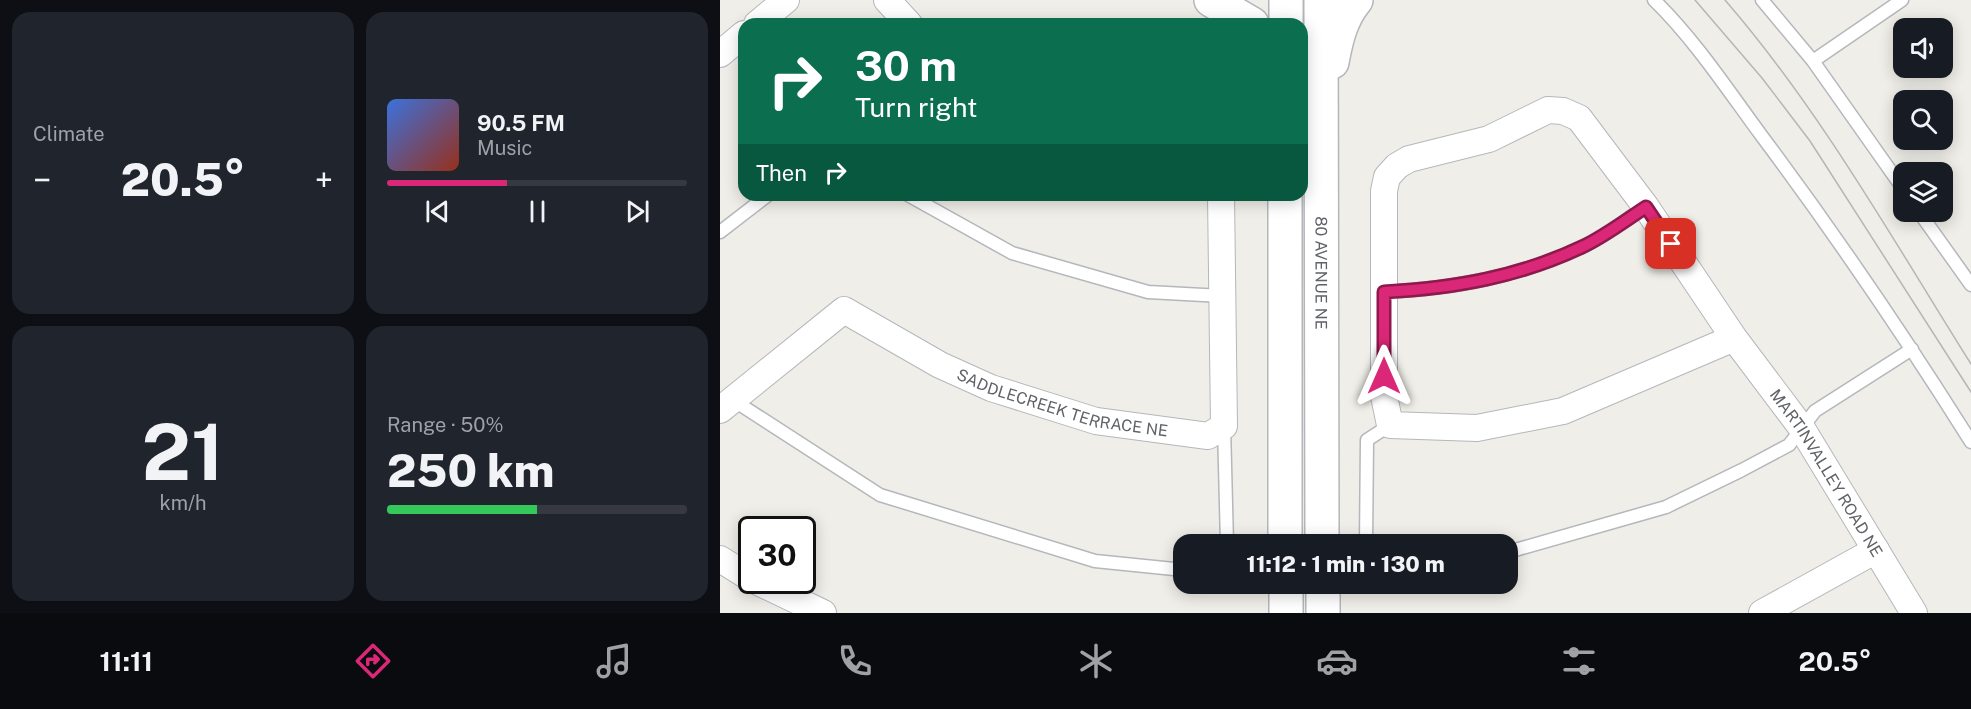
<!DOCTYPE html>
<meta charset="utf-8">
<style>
body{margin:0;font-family:"Public Sans",sans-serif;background:#20242c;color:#f1f3f6;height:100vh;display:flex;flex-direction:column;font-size:22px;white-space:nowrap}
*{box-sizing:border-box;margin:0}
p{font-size:20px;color:#9ea1a6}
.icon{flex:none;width:33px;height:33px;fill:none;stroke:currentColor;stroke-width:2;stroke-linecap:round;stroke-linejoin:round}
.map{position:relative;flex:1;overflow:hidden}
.panel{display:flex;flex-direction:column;gap:12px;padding:12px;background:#0d0f14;width:720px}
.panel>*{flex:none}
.guide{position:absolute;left:18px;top:18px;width:570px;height:183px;border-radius:18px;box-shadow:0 3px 15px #0003;background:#0b6e4f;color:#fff;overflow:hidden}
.buttons{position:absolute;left:1173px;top:18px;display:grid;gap:12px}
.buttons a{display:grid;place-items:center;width:60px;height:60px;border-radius:12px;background:#171b24;box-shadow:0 3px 15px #0003;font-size:30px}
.speed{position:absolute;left:18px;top:516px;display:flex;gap:12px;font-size:30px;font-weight:700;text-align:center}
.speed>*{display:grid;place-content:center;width:78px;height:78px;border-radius:50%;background:#171b24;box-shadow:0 3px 15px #0003;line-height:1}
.speed .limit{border:3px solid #111;border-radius:9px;background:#fff;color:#111}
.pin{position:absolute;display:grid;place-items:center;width:51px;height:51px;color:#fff;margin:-26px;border-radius:12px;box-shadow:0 3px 9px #0006}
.me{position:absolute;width:66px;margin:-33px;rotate:0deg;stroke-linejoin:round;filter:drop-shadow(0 0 4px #0008)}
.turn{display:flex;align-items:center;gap:21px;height:126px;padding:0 18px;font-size:27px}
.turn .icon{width:78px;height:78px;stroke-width:2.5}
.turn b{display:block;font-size:42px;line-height:51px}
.then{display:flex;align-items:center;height:57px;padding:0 18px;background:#0003;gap:12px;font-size:22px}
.big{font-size:45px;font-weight:800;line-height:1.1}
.panel .card{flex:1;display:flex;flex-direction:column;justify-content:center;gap:9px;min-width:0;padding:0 21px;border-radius:18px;background:#20242c}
.panel .dial{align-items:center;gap:0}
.dial b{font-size:78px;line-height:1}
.song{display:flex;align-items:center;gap:18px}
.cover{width:72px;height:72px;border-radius:9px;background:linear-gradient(135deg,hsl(220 70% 55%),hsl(10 70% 35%))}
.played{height:6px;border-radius:3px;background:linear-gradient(90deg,#db2777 40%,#363941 40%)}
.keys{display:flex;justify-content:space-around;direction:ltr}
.heat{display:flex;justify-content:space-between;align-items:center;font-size:33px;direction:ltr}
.charge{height:9px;border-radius:4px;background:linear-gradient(90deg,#34c759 50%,#363941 0)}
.panel .tiles{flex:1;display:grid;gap:12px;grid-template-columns:repeat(2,1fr)}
.trip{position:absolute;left:453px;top:534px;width:345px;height:60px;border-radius:18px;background:#171b24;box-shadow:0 3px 15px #0003;font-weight:800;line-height:60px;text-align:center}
.menu{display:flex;height:96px;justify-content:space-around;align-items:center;background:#090b0e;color:#9ea1a6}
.menu .icon{width:42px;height:42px}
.menu .selected{color:#db2777}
.menu b{font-size:27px;color:#f1f3f6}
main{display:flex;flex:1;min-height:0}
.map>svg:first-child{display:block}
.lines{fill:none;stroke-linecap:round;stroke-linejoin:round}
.service-casing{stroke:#b4b7bb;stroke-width:15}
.minor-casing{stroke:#b4b7bb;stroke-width:28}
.secondary-casing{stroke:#b4b6bb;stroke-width:36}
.service{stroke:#fff;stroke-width:12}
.minor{stroke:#fff;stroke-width:26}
.secondary{stroke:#fff;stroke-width:33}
.tram{stroke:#b5b6b6;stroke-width:1.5}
.route-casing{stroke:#8e194d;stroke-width:15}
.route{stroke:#db2777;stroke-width:10}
.labels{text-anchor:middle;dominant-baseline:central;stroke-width:4.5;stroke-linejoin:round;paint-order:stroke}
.street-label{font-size:16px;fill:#5f6266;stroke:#fff}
</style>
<main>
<section class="panel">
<div class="tiles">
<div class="card"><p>Climate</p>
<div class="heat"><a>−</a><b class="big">20.5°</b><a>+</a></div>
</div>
<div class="card">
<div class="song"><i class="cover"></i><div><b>90.5 FM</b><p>Music</p></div></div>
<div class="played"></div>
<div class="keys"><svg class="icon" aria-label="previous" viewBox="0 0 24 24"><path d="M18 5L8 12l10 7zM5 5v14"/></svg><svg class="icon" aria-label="pause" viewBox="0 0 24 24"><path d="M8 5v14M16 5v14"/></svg><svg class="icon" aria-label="next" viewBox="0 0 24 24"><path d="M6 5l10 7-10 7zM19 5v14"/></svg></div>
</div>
<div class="card dial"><b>21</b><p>km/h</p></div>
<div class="card"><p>Range · 50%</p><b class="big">250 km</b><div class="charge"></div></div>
</div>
</section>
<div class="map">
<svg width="1251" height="613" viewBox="0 0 1251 613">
<rect width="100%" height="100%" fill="#f0eee8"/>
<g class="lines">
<defs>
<path id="service" d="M934,0C975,40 1007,89 1041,135C1115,234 1185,337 1251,442
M1042,0L1093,61L1184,190
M1093,61L1182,0
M188,195L292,253L428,292L502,296
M1199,212L1251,285
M0,232L48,195
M664,292C734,288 800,277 864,246C885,236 905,220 926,207
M13,400L160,495L375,561L464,570
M504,426L507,544
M646,544L647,440L670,425
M788,552L946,507L1022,470L1069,445L1095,411L1192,349"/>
<g id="minor">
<path d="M167,0L189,24"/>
<path d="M37,24L66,0"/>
<path d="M0,54L24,34"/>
<path id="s1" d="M1014,338L843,411L757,428L670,425L664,396V191L667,177L677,166L689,159L769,139L828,110L843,111L859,118L926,207L1014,338L1081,427L1194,613"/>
<path id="s2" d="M0,410L124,310L220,365L271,388L376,421L488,436L504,426L501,195"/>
<path d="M0,559L32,579"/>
<path d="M34,580L103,613"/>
<path d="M1042,613L1156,550"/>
</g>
<g id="secondary">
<path d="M491,0L532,24"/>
<path id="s3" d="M601,0L602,544"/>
<path d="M566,24V0"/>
<path d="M612,62C616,40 621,18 636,0"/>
<path d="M565,195V544"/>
<path d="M566,584V613"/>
<path d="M603,584V613"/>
</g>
</defs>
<use href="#service" class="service-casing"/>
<use href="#minor" class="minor-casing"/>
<use href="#secondary" class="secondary-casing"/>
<use href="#service" class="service"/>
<use href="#minor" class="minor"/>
<use href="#secondary" class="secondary"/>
<path class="tram" d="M975,0L1042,78L1090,141L1251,392
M1005,0C1101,111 1173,240 1251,364"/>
</g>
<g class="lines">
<defs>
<path id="route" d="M664,376V292C735,288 799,277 864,246C885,236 906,220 926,207L951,244"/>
</defs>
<use href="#route" class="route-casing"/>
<use href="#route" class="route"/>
</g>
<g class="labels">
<g class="street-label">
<text stroke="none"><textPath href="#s3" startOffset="273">80 AVENUE NE</textPath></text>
<text stroke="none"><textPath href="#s2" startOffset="399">SADDLECREEK TERRACE NE</textPath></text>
<text stroke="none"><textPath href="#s1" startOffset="1252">MARTINVALLEY ROAD NE</textPath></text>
</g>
</g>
</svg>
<div class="buttons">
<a><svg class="icon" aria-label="sound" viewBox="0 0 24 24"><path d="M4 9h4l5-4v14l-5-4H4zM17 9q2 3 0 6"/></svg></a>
<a><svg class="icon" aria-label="search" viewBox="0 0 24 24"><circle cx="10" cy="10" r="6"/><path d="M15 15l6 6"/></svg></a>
<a><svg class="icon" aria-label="layers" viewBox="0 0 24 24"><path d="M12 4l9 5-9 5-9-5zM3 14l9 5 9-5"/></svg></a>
</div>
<div class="speed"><div class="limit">30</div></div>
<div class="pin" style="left:951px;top:244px;background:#d93025"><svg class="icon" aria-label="arrive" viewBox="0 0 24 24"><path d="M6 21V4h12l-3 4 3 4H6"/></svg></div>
<svg class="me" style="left:664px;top:376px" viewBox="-20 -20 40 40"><path d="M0-17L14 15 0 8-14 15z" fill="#db2777" stroke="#fff" stroke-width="4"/></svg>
<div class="trip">11:12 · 1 min · 130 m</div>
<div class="guide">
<div class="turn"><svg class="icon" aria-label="right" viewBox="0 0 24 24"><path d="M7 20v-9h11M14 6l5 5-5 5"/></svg><div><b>30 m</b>Turn right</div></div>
<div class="then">Then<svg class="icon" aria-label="right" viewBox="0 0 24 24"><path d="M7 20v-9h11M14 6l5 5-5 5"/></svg></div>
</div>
</div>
</main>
<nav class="menu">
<b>11:11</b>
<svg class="icon selected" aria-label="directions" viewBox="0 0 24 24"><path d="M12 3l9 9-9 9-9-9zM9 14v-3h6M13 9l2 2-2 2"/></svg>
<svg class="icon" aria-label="music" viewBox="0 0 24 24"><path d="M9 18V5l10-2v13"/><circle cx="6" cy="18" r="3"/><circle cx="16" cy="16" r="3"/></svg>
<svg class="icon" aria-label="phone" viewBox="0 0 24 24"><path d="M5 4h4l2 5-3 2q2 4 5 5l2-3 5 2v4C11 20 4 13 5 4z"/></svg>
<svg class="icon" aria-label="climate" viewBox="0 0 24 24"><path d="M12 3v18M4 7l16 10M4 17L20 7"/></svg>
<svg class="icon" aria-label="car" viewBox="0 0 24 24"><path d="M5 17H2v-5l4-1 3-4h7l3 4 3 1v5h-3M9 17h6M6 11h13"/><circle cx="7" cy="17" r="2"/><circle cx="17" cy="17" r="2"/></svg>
<svg class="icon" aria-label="filters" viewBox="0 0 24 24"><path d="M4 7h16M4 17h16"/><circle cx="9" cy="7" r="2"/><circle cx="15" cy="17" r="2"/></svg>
<b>20.5°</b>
</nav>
